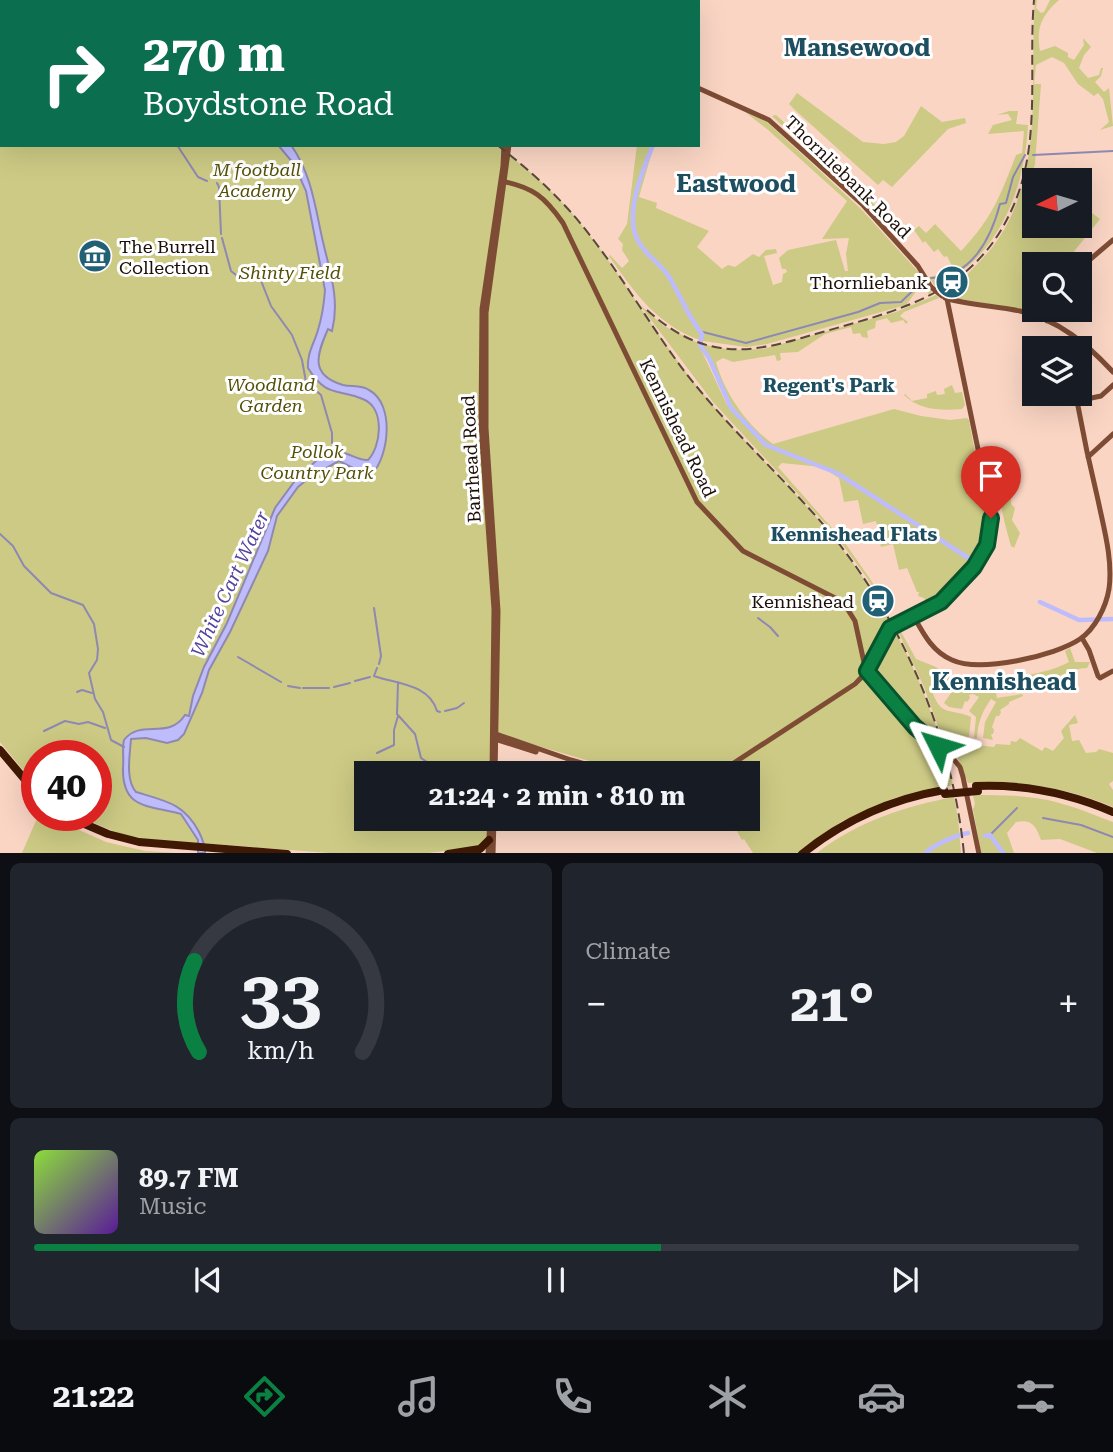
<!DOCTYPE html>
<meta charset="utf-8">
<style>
body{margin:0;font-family:"Roboto Serif",serif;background:#20242c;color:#f1f3f6;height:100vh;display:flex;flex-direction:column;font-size:26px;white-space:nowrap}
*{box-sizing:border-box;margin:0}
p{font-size:23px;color:#9ea1a6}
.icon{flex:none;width:38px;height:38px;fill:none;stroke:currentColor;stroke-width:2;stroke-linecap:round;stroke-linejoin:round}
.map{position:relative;height:853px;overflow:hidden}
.details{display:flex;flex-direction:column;gap:10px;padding:10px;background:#0d0f14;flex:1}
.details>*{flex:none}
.banner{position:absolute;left:0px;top:0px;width:700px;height:147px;box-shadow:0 7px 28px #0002;background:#0b6e4f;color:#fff;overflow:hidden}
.needle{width:46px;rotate:265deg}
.fabs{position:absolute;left:1022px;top:168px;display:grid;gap:14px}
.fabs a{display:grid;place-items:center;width:70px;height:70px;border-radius:0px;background:#171b24;box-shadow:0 7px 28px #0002;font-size:35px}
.speed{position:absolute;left:21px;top:740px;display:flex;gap:14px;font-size:35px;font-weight:700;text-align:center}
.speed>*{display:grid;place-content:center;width:91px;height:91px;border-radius:50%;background:#171b24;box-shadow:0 7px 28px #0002;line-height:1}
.speed .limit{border:10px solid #d22;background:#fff;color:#111}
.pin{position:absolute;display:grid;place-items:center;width:60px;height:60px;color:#fff;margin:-72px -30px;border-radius:50% 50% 50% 0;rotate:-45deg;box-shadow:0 0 7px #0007}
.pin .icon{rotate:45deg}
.me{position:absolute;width:77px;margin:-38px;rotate:310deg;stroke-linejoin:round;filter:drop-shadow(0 0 5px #0008)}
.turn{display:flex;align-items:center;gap:24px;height:147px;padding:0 28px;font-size:32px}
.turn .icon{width:91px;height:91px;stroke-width:2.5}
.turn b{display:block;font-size:49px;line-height:60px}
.big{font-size:52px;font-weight:700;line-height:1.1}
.details .tile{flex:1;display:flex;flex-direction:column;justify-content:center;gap:10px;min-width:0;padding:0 24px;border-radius:10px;background:#20242c}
.details .dial{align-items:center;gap:0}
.dial svg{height:182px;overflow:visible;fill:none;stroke:#363941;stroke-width:7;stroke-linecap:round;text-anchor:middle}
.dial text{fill:#f1f3f6;stroke:none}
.song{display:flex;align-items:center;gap:21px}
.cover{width:84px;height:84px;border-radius:10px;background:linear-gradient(135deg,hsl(90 70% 55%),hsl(270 70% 35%))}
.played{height:7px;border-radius:4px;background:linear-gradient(90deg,#0b8043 60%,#363941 60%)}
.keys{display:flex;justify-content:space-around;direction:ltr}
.heat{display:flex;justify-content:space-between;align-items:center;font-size:38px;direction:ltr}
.details .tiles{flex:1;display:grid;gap:10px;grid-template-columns:1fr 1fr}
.tile:last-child{grid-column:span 2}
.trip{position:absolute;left:354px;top:761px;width:406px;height:70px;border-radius:0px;background:#171b24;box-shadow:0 7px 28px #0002;font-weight:700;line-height:70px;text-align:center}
.tab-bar{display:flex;height:112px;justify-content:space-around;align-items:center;background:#090b0e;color:#9ea1a6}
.tab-bar .icon{width:49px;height:49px}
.tab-bar .on{color:#0b8043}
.tab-bar b{font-size:32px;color:#f1f3f6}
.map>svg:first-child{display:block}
.green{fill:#ccca84}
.water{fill:#bfbcfc;stroke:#8e88b2;stroke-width:2}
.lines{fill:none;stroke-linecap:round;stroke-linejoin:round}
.stream{stroke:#8e88b2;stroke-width:2}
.river{stroke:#bfbcfc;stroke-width:4.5}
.secondary{stroke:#7e4c34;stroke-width:5}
.highway{stroke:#3f1904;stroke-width:8}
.rail{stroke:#5b463c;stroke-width:2;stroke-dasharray:10 5;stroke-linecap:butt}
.secondary-bridge{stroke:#7e4c34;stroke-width:5}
.highway-bridge{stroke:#3f1904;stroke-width:8}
.route-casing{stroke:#07532c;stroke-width:18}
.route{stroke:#0b8043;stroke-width:12}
.labels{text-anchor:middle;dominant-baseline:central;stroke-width:6;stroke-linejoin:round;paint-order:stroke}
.park-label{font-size:18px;font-style:italic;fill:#545008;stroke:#fff}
.street-label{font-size:18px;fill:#1d0e07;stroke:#fff}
.poi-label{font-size:18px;fill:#1d0e07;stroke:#fff;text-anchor:end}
.neighbourhood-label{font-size:19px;font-weight:bold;fill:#1e4f61;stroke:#fff}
.water-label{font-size:19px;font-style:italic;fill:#52439f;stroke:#fff}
.district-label{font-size:24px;font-weight:bold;fill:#1e4f61;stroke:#fff}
</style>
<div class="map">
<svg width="1113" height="854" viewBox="0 0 1113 854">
<rect width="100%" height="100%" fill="#fad5c4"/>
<path class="green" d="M0,0L116,2H2V145H495C523,165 548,186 571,212C617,266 651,329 695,384C736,436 785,479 827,530C888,602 931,693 953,785L895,798L875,806L842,821L798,854L753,853L744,839L742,840L730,819H747V774L630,773L498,734L490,773L366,774V819H488L486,842L483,846L420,854L399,853H330L147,839L126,836L76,816H96V756H37V787L0,742Z
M1035,0H1037L1036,8L1041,13L1044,12L1050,0H1059C1041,16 1036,28 1040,51L1055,46L1068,53V57L1074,60L1084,45L1083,38L1091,47L1084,55L1079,68L1088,78L1099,75L1101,68H1103L1101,76L1095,82L1104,92L1109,88L1113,126L1100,130L1109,122L1103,99L1098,93L1094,96L1078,84L1064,63L1052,57L1036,65L1034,84H1041L1035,164L1031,176L1025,181H1034V226H1080V204L1100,219L1064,264H1034V304L1028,310L953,298L948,294L966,279L965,277C975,266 985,257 994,245C1046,174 1029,82 1035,0Z
M797,93L863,142L884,144L896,142L904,136L921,106L942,122L965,118L966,123L948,129L892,187L883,180L878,185L795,110L789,104Z
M1009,111H1018L1016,124L1028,125C1025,188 998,261 935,286L929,277L952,272L953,268L947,256L944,257L938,249L934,252L925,241L923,243L914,230L919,226L926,233L935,224L961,251C991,220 1001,195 1016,155L1022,153L1024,131L988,134L993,125L1012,120L1008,114L997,115Z
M745,112L767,122L861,209L923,277L932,293L929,294L921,285L906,305L767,344L746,347L703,341C703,330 693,322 688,312C682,299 677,285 668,273C658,260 644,251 637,235C627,211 643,168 654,145L639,197L657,203L656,208L709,231L697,247L722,269L728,265L735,267L753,254L759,257L766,250L776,249L777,253L764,256L773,285L782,282L783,274L787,272L786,269H782L779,258L788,250L836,240L845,271H848L846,254L849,238L822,239L847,201L767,129Z
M776,115L884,213V216L880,218L772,116Z
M637,145H652C643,165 623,215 634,235C642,251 658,262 668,278C680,296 686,318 701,334L700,340C657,325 634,292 609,256L610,255L622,268L629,261L622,250L623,244L618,239L627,224Z
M936,295L939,298L904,312L900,316L908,322L906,324L903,320L891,323L887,318L876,321L875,328L867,331L868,338L862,337L860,333L853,334L851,327L825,334L798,352L780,353L781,360L777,361L775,355L733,362L723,358L716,362C725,394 747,425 773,444L894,409L921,416L950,420L967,418L969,420L989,528L982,548L972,562L939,599L928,606L924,598L918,596L919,592H917L907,568L899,570L893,544L881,547L876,521L863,524L858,500L844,502L839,478L821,467L782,463L778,467L845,543L886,602L888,612L867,578L834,533L713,402L639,304L664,326L698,343L727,405L763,445L809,462C799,455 782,453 770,446C738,428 724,389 710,358L705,354L701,344L731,350L763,349L896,312Z
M952,385L955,393L962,392L965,405L962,409C942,411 919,410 904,395L905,394L912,401L927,398V394L936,391L937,395L945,394L944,389Z
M1007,478L1011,488V504L1015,508L1012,520L1020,533L1014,548L1011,546C1006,528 997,499 1001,480Z
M899,628L916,659L936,667L948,677L961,682L964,679C994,680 1042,677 1069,662L1065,651L1070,648L1075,662H1090L1087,668C1070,668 1056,679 1040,685C1026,690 1011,691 996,693L997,698L1022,694L1023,696L1009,702V704L1000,710L1001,712L999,716H996L992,727L994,730L993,734H991L993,740L983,738L985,722L996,702L991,699C982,712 978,722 977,738H974L976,717L969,711L979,697L973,694L969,695L970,698L967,702L965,701L962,709L949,707L944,703L953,690L933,683L931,688C941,718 947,707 971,717L969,737L960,742L953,753L946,748L924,687L897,629Z
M1075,715L1078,723L1069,725L1072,741L1079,740L1086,753L1096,752L1099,749L1113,753V781L1109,784L1113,790V807C1064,786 1021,782 968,783L958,758L966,744L994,747L996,744L1010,745L1011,741L1016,742L1020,738L1042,751L1045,747L1053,751L1064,738L1061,731Z
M973,795C1004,795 1037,795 1066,805C1082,809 1098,817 1113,822V853H1097L1060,839L1041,840C1036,826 1032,819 1016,822L1007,833L1014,853H981L973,809L975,804Z
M954,797L958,818L961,853H817C857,822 905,806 954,797Z
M38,816H54L68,825L106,842L145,851L176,853H22Z"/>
<path class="water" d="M278,145H291C312,175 315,207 323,242C330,272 340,300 332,331L328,329C317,354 309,375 343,385C352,387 361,385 369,390C395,404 389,456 372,474L367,475L339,461L310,477L298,487L277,516L268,551L230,632L209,670L202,693L184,734L178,740L167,743L146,738L131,739C130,754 125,780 136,792C165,801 184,803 199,832C203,840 205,845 205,853H198V840L181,814C149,805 122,810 123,768C124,759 122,748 124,740C141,718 168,741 185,715L189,716L193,696L204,667L227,623L275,508L297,478L326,452L330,455C343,446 354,461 368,460C381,447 385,410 365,400C338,387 328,400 308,368C307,353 314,344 318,330C322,317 324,304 325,290L306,191L294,164Z"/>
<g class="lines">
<path class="stream" d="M177,145L198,177L207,181
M1033,155L1113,151
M217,183L219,187L221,234
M222,238L231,271L236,275L251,271L258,273L271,306L292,335L302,360L306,382L321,395L332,433V443
M931,278C972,277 991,238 1000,204L1006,203L1013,177L1025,155
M699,331L746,343L858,312L880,303L901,302L923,281
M0,534L13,546L24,566L51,593L83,605L94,624L98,649L97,660L89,673L95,699L103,712L111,740L124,747
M374,608L381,656L379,664
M758,618L770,627L778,636
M238,657L281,682
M377,668L374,676C397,684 429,684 437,711L440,712
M355,681L370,677
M398,682L397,714L415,734L421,758L430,764L437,763
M288,686L300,688
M334,687L350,683
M303,688H329
M77,692L82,690L92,693
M445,711L457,708L464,703
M44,731L65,721L79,724L88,722L105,728
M377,753L394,745V730L398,716
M1043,818L1081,825L1113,837
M990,835L1017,808"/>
<path class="river" d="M582,0L583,2
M653,145C642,172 622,218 640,244C648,257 662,265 669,277C681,296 688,317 702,334L700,345L709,358L731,408L766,445L837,473L973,561
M1040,602L1079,620L1113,619
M985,836L990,835L1004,854
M925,854C932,845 957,835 968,833"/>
<path class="secondary" d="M261,0L263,2
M600,0L601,2
M303,2L304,0
M560,2L561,0
M698,88L769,120L863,205L918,266L931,287
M501,181C533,187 545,197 563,223L697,502L743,551L843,602L855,621L865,667L906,718L930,740
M1080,268L1113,240
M945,298C969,305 995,306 1020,311C1059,320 1087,344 1113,372
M1047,321L1052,310
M1088,457L1113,434
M914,617C924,635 933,652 952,660C980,673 1055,656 1080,639C1095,629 1106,607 1109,589C1113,560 1104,529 1098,500C1090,467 1083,434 1077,401L1101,396L1113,385
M1082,638L1089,650L1098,676L1100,678L1113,671
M496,734L571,760L620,774
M495,739L536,752
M950,755L960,767L963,777L979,854
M492,774L494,609L481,427L482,309L503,166L504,145
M495,774L498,611L486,428V313L509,145
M717,774L855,684C872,669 875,645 889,630C898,621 917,616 928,610C960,592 996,551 991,512L947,299
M488,854L490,819
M493,854L494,819"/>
<path class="highway" d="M0,750L37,794
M976,786C1024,784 1069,793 1113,812
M66,816L108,834L139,842L287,854
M448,854L480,849L489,840
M802,854C844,820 892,799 944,790"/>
<path class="rail" d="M207,0L210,2
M497,145C534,173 567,204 595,242C627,284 653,330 685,372C729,429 782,476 828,530C902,619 953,738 964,854
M647,310C668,329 692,344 721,348C755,353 787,342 819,333C900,310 974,294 1012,209C1042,144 1028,69 1034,0"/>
<path class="secondary-bridge" d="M931,287L942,296
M930,740L950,755"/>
<path class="highway-bridge" d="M945,794L978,791"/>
</g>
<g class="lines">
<defs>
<path id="route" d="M938,746L915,727L867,671L890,628L941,602L974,567L987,545L991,518"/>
</defs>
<use href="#route" class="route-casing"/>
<use href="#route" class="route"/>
</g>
<defs>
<symbol id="museum-disc" viewBox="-11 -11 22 22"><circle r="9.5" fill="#226076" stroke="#fff"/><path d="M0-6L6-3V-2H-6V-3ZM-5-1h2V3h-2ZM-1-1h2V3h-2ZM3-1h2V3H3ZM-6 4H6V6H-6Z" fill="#fff"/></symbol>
<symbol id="station-disc" viewBox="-11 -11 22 22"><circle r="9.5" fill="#226076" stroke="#fff"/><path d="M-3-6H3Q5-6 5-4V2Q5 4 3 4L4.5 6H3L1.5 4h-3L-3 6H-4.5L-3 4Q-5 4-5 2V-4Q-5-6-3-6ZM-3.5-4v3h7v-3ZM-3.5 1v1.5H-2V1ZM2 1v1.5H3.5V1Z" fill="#fff"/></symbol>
</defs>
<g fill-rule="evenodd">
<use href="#museum-disc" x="76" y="237" width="38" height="38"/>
<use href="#station-disc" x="933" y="263" width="38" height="38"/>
<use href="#station-disc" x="859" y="582" width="38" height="38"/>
</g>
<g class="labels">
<g class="park-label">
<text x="257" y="169">M football<tspan x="257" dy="21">Academy</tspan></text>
<text x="290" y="272">Shinty Field</text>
<text x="271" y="384">Woodland<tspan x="271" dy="21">Garden</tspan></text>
<text x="317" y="451">Pollok<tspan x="317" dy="21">Country Park</tspan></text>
</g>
<g class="street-label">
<text transform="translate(848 177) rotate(44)">Thornliebank Road</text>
<text transform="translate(678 428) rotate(64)">Kennishead Road</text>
<text transform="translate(471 459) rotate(-93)">Barrhead Road</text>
</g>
<g class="poi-label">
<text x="119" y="246" text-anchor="start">The Burrell<tspan x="119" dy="21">Collection</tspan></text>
<text x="928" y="282">Thornliebank</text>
<text x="854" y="601">Kennishead</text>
</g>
<g class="neighbourhood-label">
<text x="829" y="385">Regent's Park</text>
<text x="854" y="534">Kennishead Flats</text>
</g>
<g class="water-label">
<text transform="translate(230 584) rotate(-65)">White Cart Water</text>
</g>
<g class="district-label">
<text x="857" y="48">Mansewood</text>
<text x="736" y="184">Eastwood</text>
<text x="1004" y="682">Kennishead</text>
</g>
</g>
</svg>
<div class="fabs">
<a><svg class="needle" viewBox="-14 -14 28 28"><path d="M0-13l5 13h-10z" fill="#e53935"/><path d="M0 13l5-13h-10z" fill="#9ea1a6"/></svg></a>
<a><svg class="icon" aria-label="search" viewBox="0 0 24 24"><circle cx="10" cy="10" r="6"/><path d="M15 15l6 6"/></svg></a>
<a><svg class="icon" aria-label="layers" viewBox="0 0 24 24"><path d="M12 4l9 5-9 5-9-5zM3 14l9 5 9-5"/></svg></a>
</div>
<div class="speed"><div class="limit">40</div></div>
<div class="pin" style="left:991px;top:518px;background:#d93025"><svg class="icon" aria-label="arrive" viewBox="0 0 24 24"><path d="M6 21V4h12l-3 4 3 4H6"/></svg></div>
<svg class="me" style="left:938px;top:746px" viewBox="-20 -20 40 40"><path d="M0-17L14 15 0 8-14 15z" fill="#0b8043" stroke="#fff" stroke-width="4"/></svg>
<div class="trip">21:24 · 2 min · 810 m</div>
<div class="banner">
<div class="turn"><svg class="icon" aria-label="right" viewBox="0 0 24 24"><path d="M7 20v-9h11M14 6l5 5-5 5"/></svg><div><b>270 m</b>Boydstone Road</div></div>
</div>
</div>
<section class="details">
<div class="tiles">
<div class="tile dial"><svg viewBox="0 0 100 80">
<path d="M14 69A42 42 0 1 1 86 69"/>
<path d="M14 69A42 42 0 0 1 12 29" stroke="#0b8043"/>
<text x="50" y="56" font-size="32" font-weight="700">33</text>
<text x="50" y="72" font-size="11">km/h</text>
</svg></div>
<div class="tile"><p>Climate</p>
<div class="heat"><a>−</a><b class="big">21°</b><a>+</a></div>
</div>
<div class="tile">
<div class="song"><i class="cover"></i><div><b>89.7 FM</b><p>Music</p></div></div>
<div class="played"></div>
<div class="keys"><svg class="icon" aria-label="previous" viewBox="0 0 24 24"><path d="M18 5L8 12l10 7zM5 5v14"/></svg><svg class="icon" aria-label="pause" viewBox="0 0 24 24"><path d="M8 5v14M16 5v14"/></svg><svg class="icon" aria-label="next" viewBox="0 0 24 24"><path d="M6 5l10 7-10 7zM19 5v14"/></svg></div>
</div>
</div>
</section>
<nav class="tab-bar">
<b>21:22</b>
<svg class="icon on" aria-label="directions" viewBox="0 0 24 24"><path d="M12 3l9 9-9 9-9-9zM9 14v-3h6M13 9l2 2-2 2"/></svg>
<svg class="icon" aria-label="music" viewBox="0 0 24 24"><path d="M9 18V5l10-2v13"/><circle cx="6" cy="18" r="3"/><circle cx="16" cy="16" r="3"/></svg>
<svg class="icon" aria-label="phone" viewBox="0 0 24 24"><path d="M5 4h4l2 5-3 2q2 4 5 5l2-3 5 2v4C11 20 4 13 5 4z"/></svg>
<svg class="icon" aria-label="climate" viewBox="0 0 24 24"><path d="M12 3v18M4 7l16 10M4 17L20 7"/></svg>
<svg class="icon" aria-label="car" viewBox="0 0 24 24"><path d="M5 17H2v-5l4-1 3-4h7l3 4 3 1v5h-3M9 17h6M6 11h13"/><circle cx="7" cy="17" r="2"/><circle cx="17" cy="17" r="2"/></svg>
<svg class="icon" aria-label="filters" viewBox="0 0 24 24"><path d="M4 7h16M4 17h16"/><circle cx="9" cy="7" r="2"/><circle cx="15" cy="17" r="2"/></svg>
</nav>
